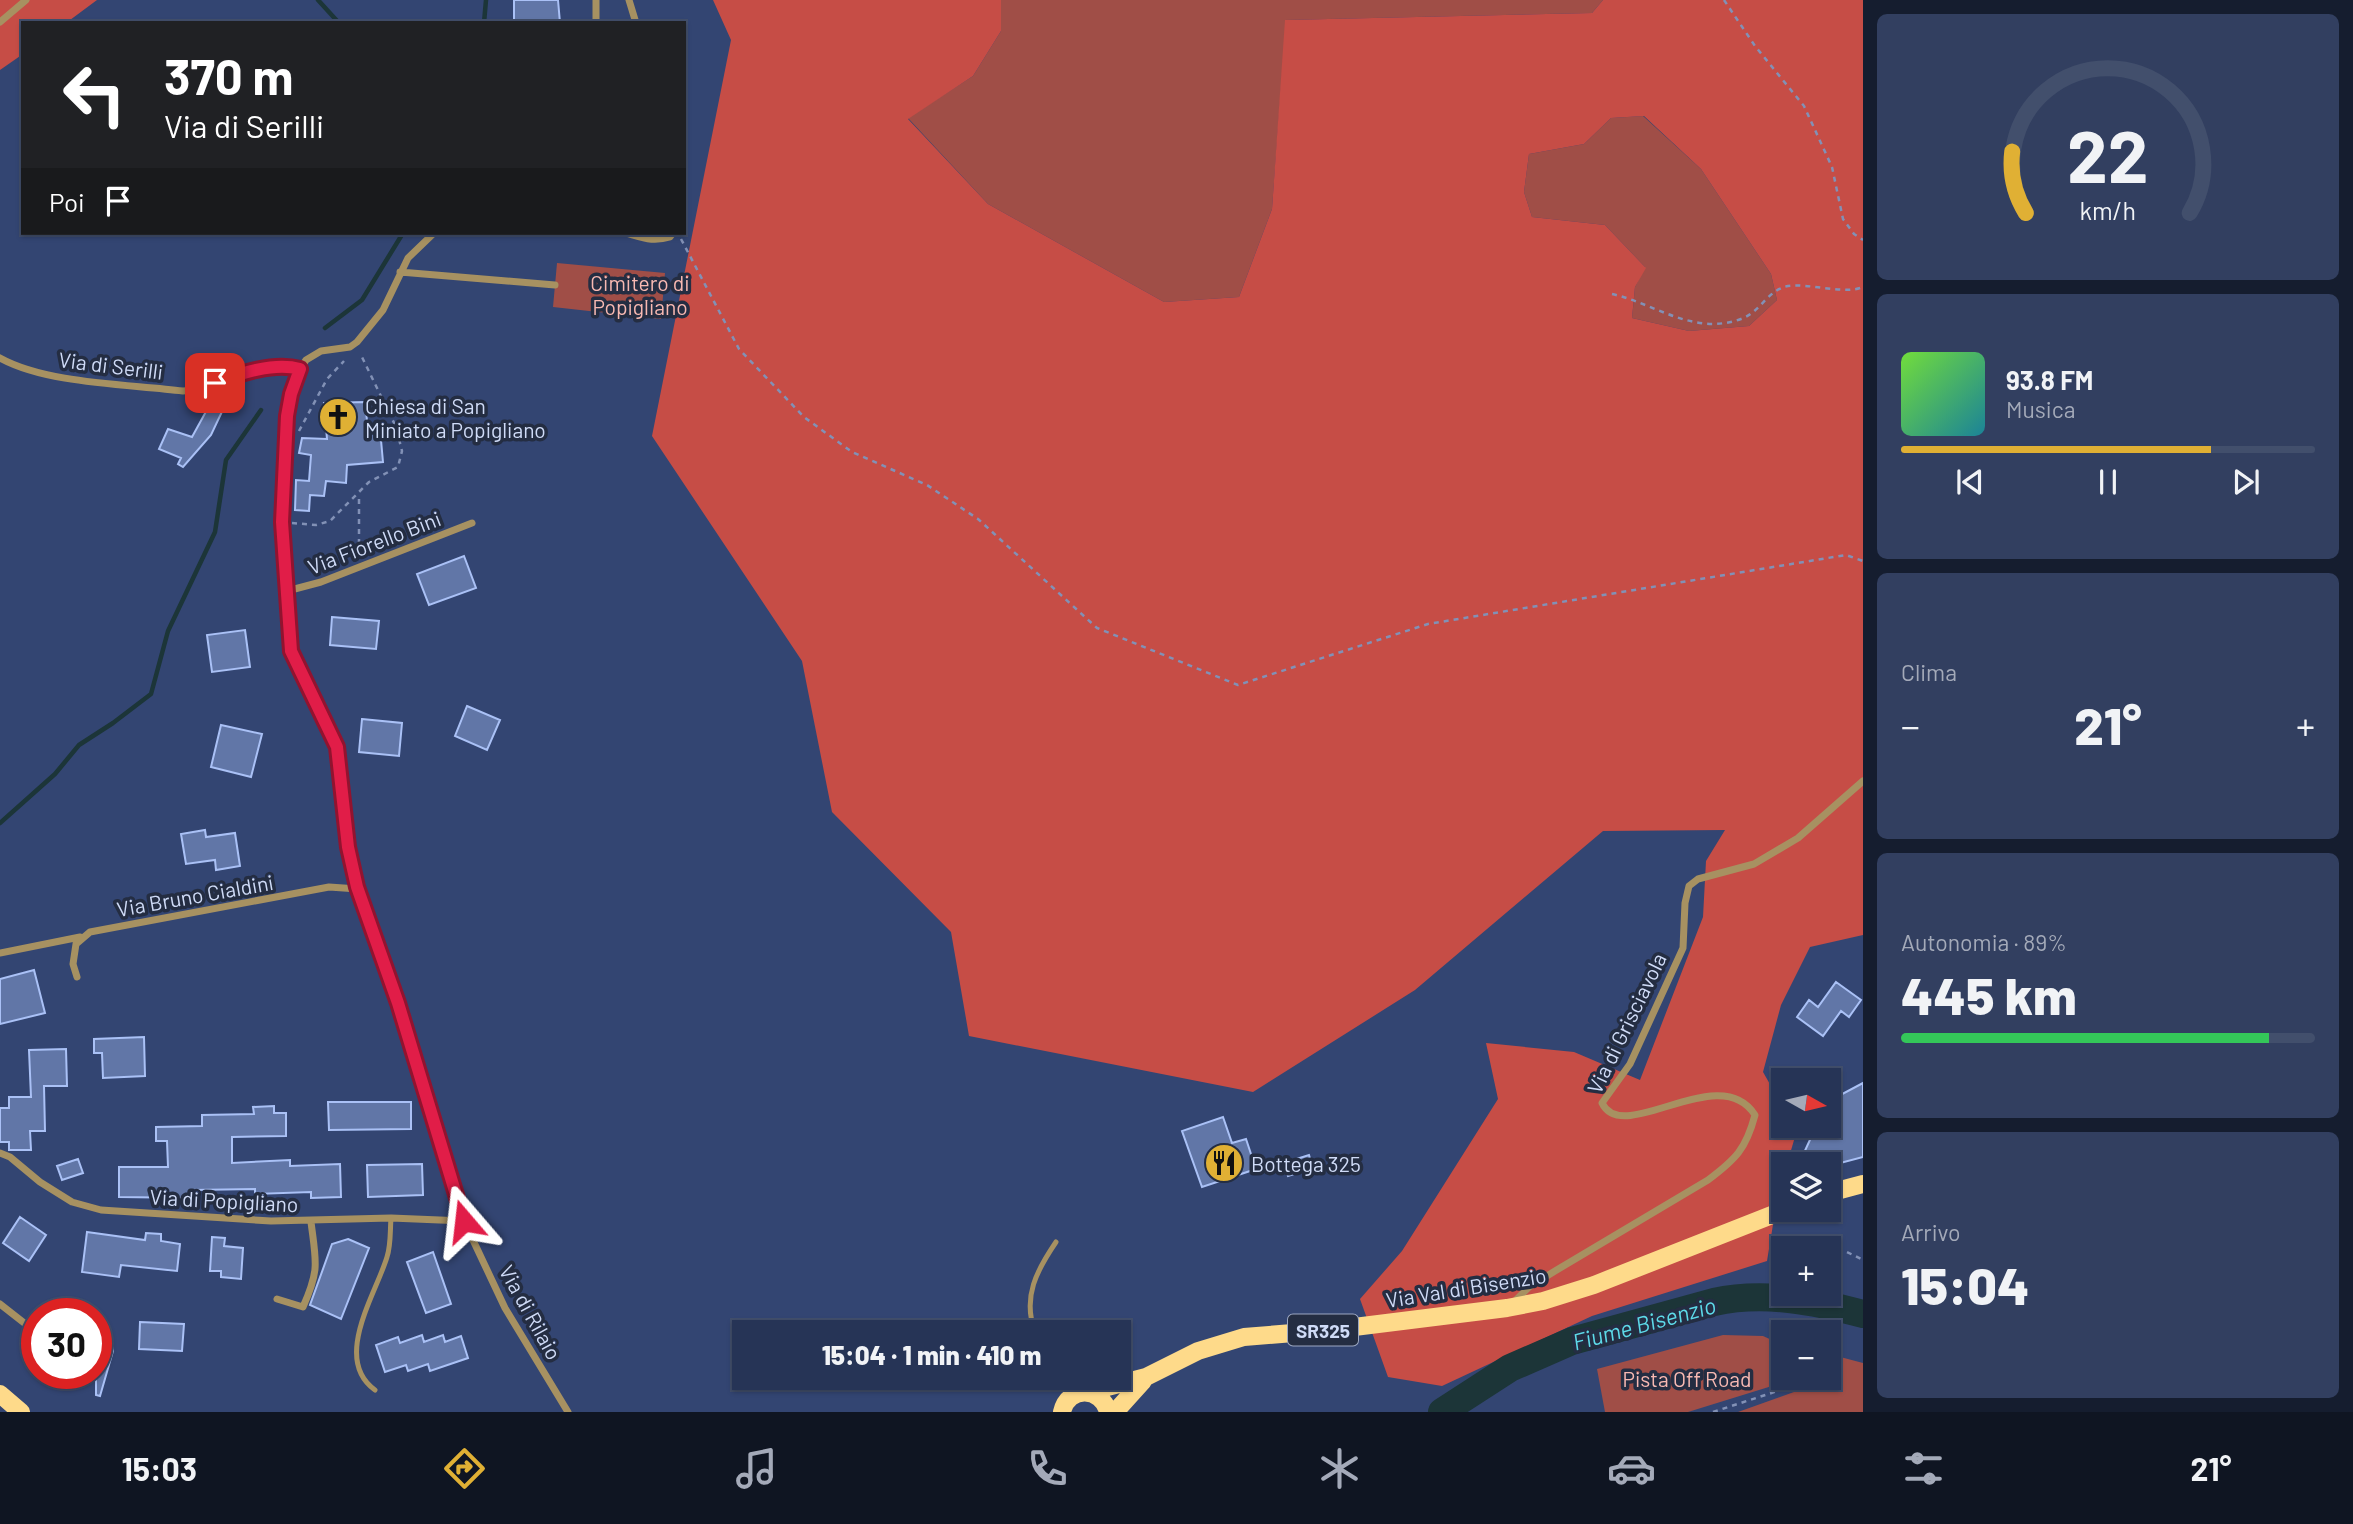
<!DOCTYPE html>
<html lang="it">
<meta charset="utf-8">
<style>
body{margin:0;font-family:Barlow,sans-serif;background:#323f60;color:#f1f3f6;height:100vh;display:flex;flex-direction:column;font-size:26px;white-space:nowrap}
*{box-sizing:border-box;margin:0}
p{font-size:23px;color:#a4aab9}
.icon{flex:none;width:38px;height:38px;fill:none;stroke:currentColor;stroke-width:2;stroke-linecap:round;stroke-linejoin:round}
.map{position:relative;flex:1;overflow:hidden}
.sheet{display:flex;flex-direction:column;gap:14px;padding:14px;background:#151d2f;width:490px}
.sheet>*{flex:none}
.banner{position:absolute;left:21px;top:21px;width:665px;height:214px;border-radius:0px;box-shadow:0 2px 5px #0004,0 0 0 2px #424f6c;background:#202124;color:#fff;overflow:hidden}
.needle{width:46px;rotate:98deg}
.controls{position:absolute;left:1771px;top:1068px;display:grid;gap:14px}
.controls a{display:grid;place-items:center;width:70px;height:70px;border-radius:0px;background:#263456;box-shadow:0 2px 5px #0004,0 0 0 2px #424f6c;font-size:35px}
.speed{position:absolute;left:21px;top:1298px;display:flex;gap:14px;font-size:35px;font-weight:700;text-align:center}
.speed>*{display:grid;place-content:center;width:91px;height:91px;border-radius:50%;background:#263456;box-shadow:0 2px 5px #0004,0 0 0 2px #424f6c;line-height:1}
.speed .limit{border:10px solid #d22;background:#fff;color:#111}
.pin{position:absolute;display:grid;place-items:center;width:60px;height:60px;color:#fff;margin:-30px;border-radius:14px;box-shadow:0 4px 10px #0006}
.me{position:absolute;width:77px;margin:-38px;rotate:343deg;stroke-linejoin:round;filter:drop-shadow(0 0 5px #0008)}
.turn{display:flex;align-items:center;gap:24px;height:147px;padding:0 28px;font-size:32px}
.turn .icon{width:91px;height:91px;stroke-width:2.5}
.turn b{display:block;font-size:49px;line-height:60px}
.then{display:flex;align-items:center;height:66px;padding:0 28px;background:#0003;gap:14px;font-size:26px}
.big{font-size:52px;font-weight:800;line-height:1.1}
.sheet .card{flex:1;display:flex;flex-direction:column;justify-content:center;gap:10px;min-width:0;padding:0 24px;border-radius:10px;background:#323f60}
.sheet .dial{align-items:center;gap:0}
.dial svg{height:182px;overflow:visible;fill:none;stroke:#424f6c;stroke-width:7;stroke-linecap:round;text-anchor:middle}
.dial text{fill:#f1f3f6;stroke:none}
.song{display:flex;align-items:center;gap:21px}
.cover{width:84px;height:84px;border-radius:10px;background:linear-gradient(135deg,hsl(100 70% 55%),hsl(190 70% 35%))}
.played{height:7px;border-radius:4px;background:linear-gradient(90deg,#e0b034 75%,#424f6c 75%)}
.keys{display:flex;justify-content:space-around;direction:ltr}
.heat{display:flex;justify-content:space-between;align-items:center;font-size:38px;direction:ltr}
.charge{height:10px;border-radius:5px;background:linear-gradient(90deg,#34c759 89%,#424f6c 0)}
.trip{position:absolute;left:732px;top:1320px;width:399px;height:70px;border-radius:0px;background:#263456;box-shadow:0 2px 5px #0004,0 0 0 2px #424f6c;font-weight:800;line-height:70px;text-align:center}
.dock{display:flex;height:112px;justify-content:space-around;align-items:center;background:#0f1522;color:#a4aab9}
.dock .icon{width:49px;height:49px}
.dock .active{color:#e0b034}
.dock b{font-size:32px;color:#f1f3f6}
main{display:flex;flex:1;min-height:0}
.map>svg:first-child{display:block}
.green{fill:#a04e47}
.forest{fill:#c64d46;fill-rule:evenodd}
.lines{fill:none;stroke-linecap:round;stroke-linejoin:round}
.stream{stroke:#1c3538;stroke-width:4.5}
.river{stroke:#1c3538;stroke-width:28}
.building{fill:#6176a7;stroke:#aac1f6;stroke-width:2}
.path{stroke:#8291b6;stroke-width:2.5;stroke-dasharray:5 5;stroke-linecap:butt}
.lane{stroke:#a79161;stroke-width:5}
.street{stroke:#a79161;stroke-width:7}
.primary{stroke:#feda8a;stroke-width:18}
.route-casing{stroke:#92132f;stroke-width:18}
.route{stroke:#e11d48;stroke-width:12}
.labels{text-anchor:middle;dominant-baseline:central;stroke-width:7;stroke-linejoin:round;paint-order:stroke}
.shield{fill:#242d42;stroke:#9ca7c1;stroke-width:2}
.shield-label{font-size:19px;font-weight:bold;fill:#cfdbf7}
.park-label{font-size:21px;fill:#f8b9b2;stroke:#242d42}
.street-label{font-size:21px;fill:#cfdbf7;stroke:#242d42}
.poi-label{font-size:21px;fill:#cfdbf7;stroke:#242d42;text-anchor:start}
.water-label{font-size:23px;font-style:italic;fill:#5ddae9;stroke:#242d42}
</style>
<main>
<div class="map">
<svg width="1863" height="1412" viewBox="0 0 1863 1412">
<rect width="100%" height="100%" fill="#334572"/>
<path class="green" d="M1001,0H1603L1592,13L1286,20L1272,209L1239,297L1164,302L988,204L908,118L973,76L1001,31Z
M1643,116L1701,169L1771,274L1777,300L1749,326L1689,331L1632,318L1635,287L1645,267L1605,225L1532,217L1524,192L1529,154L1584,144L1611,118Z
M557,263L665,273L661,319L553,307Z
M1723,1335L1763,1336L1783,1345V1377H1792L1791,1380L1688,1412H1605L1597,1369Z
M1829,1354L1863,1363V1412H1738L1805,1388L1811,1377H1829Z"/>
<path class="forest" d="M0,0H97L66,23H23V54L0,70Z
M713,0H1001V31L973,76L908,119L988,204L1164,302L1239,297L1272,209L1285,20L1592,13L1603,0H1863V935L1810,947L1781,1005L1763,1072L1783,1107V1125H1794L1797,1130L1787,1164H1783L1767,1261L1592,1316L1442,1386L1388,1377L1360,1299L1402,1251L1498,1099L1486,1043L1574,1052L1640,1080L1703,917L1706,861L1725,830L1603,831L1415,990L1253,1092L969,1036L951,932L832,812L802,661L652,436L731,40ZM1644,116L1701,169L1771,274L1777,300L1749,326L1689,331L1632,318L1635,287L1646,268L1605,225L1532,217L1524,192L1529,154L1584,144L1611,118Z"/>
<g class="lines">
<path class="stream" d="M318,0L339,23
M484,23L486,0
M325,328L362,300L403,233
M0,823L55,774L79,745L113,723L151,694L168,631L215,532L226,460L261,410"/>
<path class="river" d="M1442,1412L1510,1368L1572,1341L1714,1302C1764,1291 1815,1301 1863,1314"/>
</g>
<path class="building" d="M514,0H558L560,23L514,20Z
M214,397L227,401L211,435L183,467L178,464L181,458L159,449L168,429L192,437Z
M365,402L368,430L380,429L383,462L347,465L346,483L326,481L324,496L310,495L309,511L295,510L296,480L309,481L311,455L299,453L302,438L327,439L324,403Z
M464,556L476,588L429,605L417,574Z
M332,617L379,621L376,649L330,645Z
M245,630L250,667L212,672L207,635Z
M467,706L500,720L487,750L455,736Z
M362,719L402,723L399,756L359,752Z
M221,725L262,734L251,777L211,767Z
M205,830L206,837L235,833L240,866L216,870L215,860L186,864L181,834Z
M34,970L45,1013L0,1024V979Z
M1836,982L1861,1000L1849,1017L1841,1011L1823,1036L1797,1017L1809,1000L1818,1007Z
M144,1037L145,1076L103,1078L102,1053H94V1039Z
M66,1049L67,1086H44L45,1131H30L31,1150H9V1142H0V1108H9V1097H31L29,1050Z
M1863,1083V1157L1829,1166L1804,1164L1803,1155L1814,1131L1821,1125H1829V1118L1832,1115L1829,1101Z
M328,1102H411V1129L329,1130Z
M274,1106V1113H286V1136L232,1137V1163L290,1160V1166L340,1164L341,1197L311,1198V1192L255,1194V1189L193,1190L194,1198L119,1197V1167H168L167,1141H156V1127L202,1126V1115L254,1114L253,1107Z
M1223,1117L1232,1143L1246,1139L1256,1169L1202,1187L1182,1131Z
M1309,1155L1313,1168L1288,1176L1284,1163Z
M78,1159L83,1173L62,1180L57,1166Z
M422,1164L423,1195L368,1197L367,1165Z
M20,1217L46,1235L29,1261L3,1243Z
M87,1232L145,1240L146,1233L161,1234V1241L180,1244L177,1271L121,1265L119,1277L82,1272Z
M212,1237L225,1238L224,1246L243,1248L241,1279L221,1277V1271H210Z
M348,1239L369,1248L341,1319L310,1305L332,1244Z
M433,1252L451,1304L426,1313L407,1262Z
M140,1322L184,1324L182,1351L139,1349Z
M96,1331L112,1346L113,1351L100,1396L96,1395Z
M422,1335L424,1342L443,1335L445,1342L461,1336L468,1358L430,1371L428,1364L408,1371L406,1365L385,1372L376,1345L398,1337L400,1343Z"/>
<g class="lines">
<path class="path" d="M1724,0L1755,46L1804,106L1832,167L1843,219L1854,234L1863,240
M681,239L739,349L804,417L852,452L927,485L978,519L1097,628L1238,685L1428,624L1846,555L1863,561
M1612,294C1656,304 1693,336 1741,319C1761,312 1767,290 1788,286C1810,283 1845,295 1863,287
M299,431L327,379L344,361
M292,523L316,525L330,521L369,482L398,467L402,451L396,427L361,355
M359,554V494
M1829,1264L1837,1247L1863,1260
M1713,1412L1796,1385L1799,1377"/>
<path class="lane" d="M1035,1332C1022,1297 1037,1270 1056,1242
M1060,1377L1070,1392
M375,1390C332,1359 376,1294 387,1257C391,1245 390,1231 391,1218"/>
<path class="street" d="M629,0L636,23
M0,22L26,0
M596,23V0
M434,233L408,258L383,310L357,342L350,347L321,351L306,360L297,374L287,417L282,522L291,651L337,747L348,847L357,887L398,1003L464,1221L505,1308L568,1412
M626,233C641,238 654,242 670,237L673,233
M400,272L555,285
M0,358C47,384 128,384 183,391C222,390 259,357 300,369
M287,591L321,582L472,523
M0,953L80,937
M77,977L73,964L76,944L90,932L329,887L358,889
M0,1153L10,1157L40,1182L72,1202L101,1210L271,1221L391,1218L464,1221
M277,1299L303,1307C320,1269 316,1262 311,1222
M1513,1303L1529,1287L1555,1271L1708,1180C1736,1159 1746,1149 1755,1115C1720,1059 1623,1147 1602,1103L1630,1064L1683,948L1685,903L1689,886L1698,879L1754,864L1798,838L1863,781
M0,1304L37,1333"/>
<path class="primary" d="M1829,1193L1863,1184
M1088,1392L1146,1377L1198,1351L1244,1337L1330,1330L1507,1308L1543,1301L1594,1285L1787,1209
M0,1394L21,1412
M1062,1412C1068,1385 1102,1387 1108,1412
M1115,1412L1143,1381"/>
</g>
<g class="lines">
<defs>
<path id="route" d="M215,383C241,373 274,362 300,369L291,394L287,416L282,522L291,651L337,747L348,847L357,887L398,1003L464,1221"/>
</defs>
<use href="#route" class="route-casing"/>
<use href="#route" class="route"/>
</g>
<defs>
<symbol id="church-disc" viewBox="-11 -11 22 22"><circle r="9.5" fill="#e0b034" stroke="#242d42"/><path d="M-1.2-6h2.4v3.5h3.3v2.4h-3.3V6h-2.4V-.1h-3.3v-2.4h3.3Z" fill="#111"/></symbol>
<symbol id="restaurant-disc" viewBox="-11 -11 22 22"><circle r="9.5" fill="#e0b034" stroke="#242d42"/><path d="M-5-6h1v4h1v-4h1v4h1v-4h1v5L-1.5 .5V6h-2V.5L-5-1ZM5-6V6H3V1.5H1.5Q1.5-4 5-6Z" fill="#111"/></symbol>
</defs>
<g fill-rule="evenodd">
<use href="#church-disc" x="316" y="395" width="44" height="44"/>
<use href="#restaurant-disc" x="1202" y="1141" width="44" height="44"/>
</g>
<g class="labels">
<rect class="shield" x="1288" y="1314.5" width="70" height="31" rx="5"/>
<g class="shield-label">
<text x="1323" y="1330">SR325</text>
</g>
<g class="park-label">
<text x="640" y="282">Cimitero di<tspan x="640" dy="24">Popigliano</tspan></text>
<text x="1687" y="1378">Pista Off Road</text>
</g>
<g class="street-label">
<text transform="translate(111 365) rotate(7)">Via di Serilli</text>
<text transform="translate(374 542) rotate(-21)">Via Fiorello Bini</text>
<text transform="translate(195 895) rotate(-10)">Via Bruno Cialdini</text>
<text transform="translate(1626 1023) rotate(-64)">Via di Grisciavola</text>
<text transform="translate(224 1200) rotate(3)">Via di Popigliano</text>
<text transform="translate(1466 1287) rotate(-9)">Via Val di Bisenzio</text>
<text transform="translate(531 1312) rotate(61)">Via di Rilaio</text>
</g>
<g class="poi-label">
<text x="365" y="405">Chiesa di San<tspan x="365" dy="24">Miniato a Popigliano</tspan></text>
<text x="1251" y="1163">Bottega 325</text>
</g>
<g class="water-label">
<text transform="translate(1644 1323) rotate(-15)">Fiume Bisenzio</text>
</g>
</g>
</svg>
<div class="controls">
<a><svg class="needle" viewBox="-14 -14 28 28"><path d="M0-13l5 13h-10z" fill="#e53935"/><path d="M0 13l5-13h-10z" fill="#a4aab9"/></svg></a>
<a><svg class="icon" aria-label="layers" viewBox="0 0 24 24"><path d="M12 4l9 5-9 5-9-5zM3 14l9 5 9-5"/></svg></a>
<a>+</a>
<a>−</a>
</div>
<div class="speed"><div class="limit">30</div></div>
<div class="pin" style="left:215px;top:383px;background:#d93025"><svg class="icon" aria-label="arrive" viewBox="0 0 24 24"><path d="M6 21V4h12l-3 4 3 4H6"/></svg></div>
<svg class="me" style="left:464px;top:1221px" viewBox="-20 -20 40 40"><path d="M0-17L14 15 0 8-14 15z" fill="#e11d48" stroke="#fff" stroke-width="4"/></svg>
<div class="trip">15:04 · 1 min · 410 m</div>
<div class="banner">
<div class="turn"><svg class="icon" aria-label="left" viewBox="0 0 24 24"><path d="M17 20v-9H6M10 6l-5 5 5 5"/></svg><div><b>370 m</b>Via di Serilli</div></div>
<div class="then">Poi<svg class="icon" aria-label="arrive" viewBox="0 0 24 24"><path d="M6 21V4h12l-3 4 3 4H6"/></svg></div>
</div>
</div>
<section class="sheet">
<div class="card dial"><svg viewBox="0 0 100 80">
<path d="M14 69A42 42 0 1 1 86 69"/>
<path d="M14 69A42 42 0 0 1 8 42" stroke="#e0b034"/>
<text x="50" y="56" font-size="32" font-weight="700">22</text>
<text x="50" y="72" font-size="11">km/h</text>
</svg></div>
<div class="card">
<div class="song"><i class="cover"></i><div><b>93.8 FM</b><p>Musica</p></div></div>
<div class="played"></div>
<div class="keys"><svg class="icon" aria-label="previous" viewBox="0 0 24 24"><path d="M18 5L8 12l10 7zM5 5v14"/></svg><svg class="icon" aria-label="pause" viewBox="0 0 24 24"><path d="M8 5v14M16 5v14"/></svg><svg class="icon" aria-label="next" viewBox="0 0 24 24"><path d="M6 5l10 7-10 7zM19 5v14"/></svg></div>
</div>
<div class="card"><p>Clima</p>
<div class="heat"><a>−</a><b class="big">21°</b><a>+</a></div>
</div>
<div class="card"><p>Autonomia · 89%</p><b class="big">445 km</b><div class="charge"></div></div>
<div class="card"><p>Arrivo</p><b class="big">15:04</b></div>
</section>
</main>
<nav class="dock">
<b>15:03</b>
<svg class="icon active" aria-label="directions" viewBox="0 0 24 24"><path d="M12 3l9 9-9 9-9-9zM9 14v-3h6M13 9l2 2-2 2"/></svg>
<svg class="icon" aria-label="music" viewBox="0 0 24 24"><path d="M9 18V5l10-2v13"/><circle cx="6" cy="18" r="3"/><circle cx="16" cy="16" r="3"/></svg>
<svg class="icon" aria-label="phone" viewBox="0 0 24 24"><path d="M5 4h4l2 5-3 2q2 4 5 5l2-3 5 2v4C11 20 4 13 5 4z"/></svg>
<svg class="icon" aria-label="climate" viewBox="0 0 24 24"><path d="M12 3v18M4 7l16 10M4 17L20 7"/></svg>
<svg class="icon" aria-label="car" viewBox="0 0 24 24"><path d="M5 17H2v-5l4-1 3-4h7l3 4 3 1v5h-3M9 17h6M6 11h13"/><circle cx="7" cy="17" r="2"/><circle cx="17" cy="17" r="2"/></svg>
<svg class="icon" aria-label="filters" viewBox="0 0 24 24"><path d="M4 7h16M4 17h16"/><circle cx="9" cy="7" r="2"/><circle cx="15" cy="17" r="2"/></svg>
<b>21°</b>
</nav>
